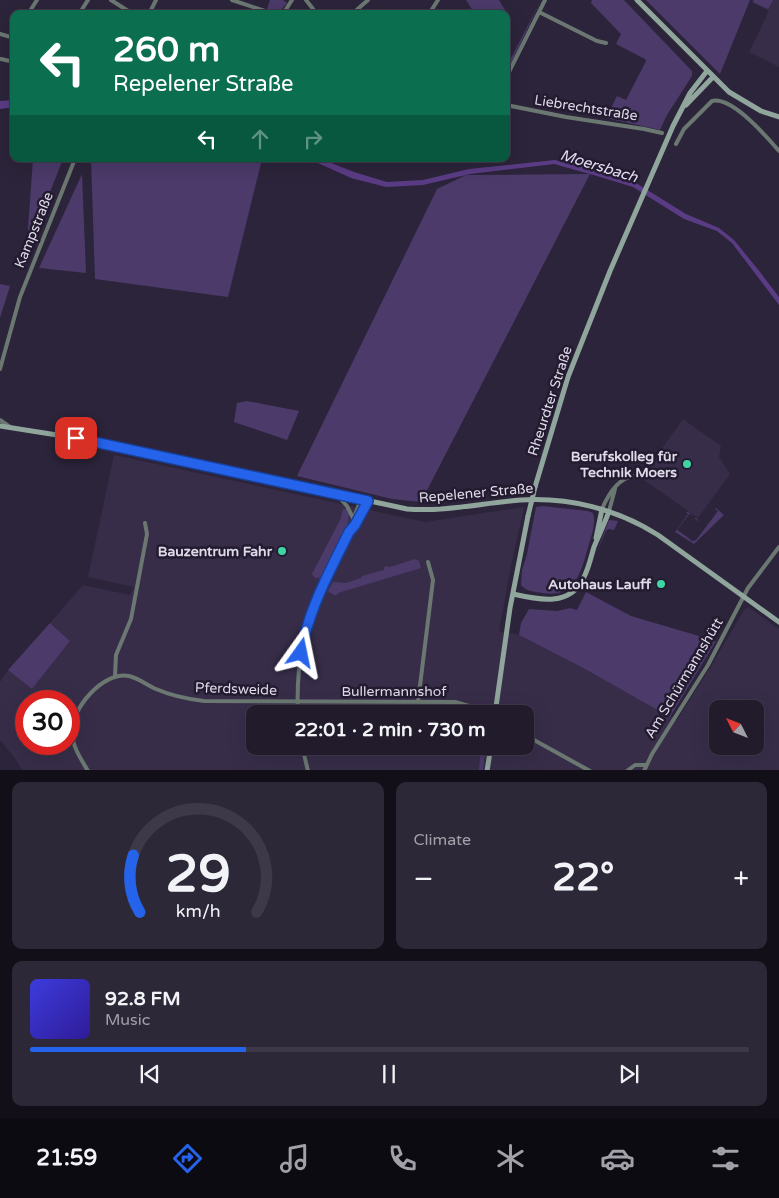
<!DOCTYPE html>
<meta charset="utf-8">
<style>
body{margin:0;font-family:"Varela Round",sans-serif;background:#2d2838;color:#f1f3f6;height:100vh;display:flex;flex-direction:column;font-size:19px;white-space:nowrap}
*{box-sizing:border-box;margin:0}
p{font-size:16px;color:#a2a1a9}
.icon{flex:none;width:28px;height:28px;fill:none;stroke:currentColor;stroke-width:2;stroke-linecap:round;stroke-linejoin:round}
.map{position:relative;height:770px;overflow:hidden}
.side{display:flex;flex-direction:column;gap:12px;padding:12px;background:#120f18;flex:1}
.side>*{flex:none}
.guide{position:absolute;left:10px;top:10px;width:500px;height:152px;border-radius:10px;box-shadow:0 5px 20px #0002,0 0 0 1px #3e3948;background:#0b6e4f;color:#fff;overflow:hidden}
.needle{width:32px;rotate:312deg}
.fabs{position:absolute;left:709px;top:700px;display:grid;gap:10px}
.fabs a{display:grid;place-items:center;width:55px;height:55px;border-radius:10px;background:#211b2c;box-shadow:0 5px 20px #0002,0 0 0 1px #3e3948;font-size:25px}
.speed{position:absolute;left:15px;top:690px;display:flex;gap:10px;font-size:25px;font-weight:700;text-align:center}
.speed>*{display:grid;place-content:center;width:65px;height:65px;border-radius:50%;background:#211b2c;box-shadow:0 5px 20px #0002,0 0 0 1px #3e3948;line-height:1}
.speed .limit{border:8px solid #d22;background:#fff;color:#111}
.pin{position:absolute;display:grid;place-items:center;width:42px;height:42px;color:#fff;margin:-21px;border-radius:10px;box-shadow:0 2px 8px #0006}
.me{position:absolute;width:55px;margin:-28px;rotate:12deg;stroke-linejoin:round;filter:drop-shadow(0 0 4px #0008)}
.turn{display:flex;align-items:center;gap:18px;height:105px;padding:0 20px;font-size:22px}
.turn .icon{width:65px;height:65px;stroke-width:2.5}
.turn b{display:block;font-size:35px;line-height:42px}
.lanes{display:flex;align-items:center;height:48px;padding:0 20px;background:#0003;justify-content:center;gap:25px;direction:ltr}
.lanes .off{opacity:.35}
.big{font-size:38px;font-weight:700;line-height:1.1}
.side .card{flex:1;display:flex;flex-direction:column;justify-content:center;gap:8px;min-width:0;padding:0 18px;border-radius:10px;background:#2d2838}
.side .dial{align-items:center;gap:0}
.dial svg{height:130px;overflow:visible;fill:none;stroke:#3e3948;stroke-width:7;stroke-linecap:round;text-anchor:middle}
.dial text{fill:#f1f3f6;stroke:none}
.song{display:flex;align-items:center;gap:15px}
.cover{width:60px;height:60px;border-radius:8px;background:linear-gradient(135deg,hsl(240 70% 55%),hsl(250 70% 35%))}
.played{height:5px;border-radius:2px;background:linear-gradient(90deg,#2563eb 30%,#3e3948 30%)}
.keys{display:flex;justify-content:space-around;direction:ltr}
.heat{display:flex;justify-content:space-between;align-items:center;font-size:28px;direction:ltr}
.side .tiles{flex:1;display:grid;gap:12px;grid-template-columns:1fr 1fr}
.card:last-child{grid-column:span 2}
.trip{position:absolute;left:246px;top:705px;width:288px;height:50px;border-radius:10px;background:#211b2c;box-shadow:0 5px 20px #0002,0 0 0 1px #3e3948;font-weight:700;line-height:50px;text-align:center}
.tab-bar{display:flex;height:80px;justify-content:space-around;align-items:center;background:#0d0b12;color:#a2a1a9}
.tab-bar .icon{width:35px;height:35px}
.tab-bar .on{color:#2563eb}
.tab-bar b{font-size:22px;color:#f1f3f6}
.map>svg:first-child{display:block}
.built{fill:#372d49;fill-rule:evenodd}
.green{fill:#4c3a6a}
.water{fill:#5a3c85}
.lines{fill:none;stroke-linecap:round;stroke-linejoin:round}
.minor{stroke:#6b7872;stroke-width:4}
.secondary{stroke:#90a59b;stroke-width:5}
.secondary-bridge{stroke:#90a59b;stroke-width:5}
.route-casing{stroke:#184099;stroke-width:12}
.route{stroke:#2563eb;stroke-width:9}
.poi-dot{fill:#3ed4a3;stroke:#231b30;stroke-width:2}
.labels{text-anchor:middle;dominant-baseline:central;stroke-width:5;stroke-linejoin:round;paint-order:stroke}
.street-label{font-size:14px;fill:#dfdae9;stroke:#231b30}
.poi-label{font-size:14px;font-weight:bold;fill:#dfdae9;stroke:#231b30;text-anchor:end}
.water-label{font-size:15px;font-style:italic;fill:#e3dcf2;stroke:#231b30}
</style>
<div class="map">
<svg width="779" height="771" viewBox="0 0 779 771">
<rect width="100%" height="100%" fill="#2c243a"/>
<path class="built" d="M753,0H779V67L749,52L769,11L752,2Z
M683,419L721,446L719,457L730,474L698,518L644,480L637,479L640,475L646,471Z
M114,455L425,522L524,507L511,566L499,631L519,635L585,669L677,720L713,663L744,610L748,607L779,629V770H22L14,757L0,740V682L8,670L32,689L70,641L50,623L83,585L130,595L134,587L88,577ZM26,701H69V744H26ZM718,709H755V746H718ZM255,714H525V746H255Z"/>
<path class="green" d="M270,0H283L287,3L279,12L267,9Z
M466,0H499L511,20H506V14H475Z
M592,0H624L692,71V76L667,115L660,130L606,118L617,96L626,100L646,61L645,59L616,44L621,34L591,3Z
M646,0H750L720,74Z
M754,0H773L768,9L753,2Z
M540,2L514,57L510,66H507Z
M33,159H63L30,243L28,228Z
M91,159H262L228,297L95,279Z
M82,174L86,273L39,268Z
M590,174L421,502L392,499L297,476L437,189L466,175Z
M0,284L10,286L0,318Z
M247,401L299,411L287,440L234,422L237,403Z
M542,506L588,511L593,513L594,517C595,528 590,540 587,551C580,576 573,598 542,593C534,592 526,591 521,585L522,570L527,554L536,507Z
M716,508L724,515L694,544L675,532L688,514L686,512H688L692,515L689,514L677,530L686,536L697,520L694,518H696L700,522L697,520L686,536L692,541L696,540L718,511L715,509Z
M343,509H346L349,514L348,523L324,577L315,578L312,574L341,518Z
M609,520L618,521L614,530L608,529L606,531L596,554Z
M415,559L419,561L421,568L338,593L337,595H334L328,591L333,582L346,583L361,578L362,576L384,570L385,566L390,567Z
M586,592L631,616L716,641L670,717L585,669L519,635L521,623L529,609L557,611L570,608L577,610Z
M50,623L70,641L32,689L8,670Z
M481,746H486L483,770H479Z"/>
<path class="water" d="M14,100V107L0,109V101Z
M309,159H321L354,172L387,182L423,180L469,169L555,160L598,171L636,183L686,214L719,228L734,240L760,272L779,297V305L732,243L717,231L684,219L633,187L597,176L554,164L470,174L423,185L386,187L351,178Z"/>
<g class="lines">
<path class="minor" d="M111,0L133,14
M232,0L274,14
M306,0L317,14
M408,11L412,14
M539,12L597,41L606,43
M28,14L37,0
M79,14L88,0
M149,14L156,0
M283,14L292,0
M352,14L368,0
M429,14L438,0
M0,34L14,38
M1,59L14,62
M506,78L545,0
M506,105L566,117L644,129L662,133
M676,144L684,129L712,101C732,96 767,137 779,151
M0,369L20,297L75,159
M0,420L10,427
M336,494L347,506L353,518
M602,509C608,495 618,478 634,476
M609,511L615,489
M351,531L368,501
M115,676L116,655L131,619L147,534L145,523
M418,702L433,580L428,562
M298,714C296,673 301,635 318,598C328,576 341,555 349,532C353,521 356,511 361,500
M525,735L590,771
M302,746L308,771
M88,771C81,759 72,746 72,732C71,709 103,671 129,676C138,678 147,685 156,689C172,696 187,699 204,701L455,702L469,706L488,714
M627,771L635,765H646
M644,771L652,754L708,665L748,588L779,547"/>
<path class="secondary" d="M637,0L729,92L761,111L779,117
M686,105L713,77
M0,426L76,438L407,509C445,512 482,503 521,500C569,497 617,509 658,535L779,622
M535,487L568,377L610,271L673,126L690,93L707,71
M596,538L602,509
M513,594C539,600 571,607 584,577C589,567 591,557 594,547C599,535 605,523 609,511
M495,714L510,608L528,516
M487,771L491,746"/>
<path class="secondary-bridge" d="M528,516L535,487"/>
</g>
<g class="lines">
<defs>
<path id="route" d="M76,438L368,501L355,525L349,532C330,571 308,610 301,653"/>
</defs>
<use href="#route" class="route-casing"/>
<use href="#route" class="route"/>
</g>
<g class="poi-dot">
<circle cx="687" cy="464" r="5"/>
<circle cx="282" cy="551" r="5"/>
<circle cx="661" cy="584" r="5"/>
</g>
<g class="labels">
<g class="street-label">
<text transform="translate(586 108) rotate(9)">Liebrechtstraße</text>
<text transform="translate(34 230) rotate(-68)">Kampstraße</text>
<text transform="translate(550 401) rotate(-72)">Rheurdter Straße</text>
<text transform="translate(476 493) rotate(-5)">Repelener Straße</text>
<text transform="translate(684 678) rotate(-59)">Am Schürmannshütt</text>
<text transform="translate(236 689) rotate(2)">Pferdsweide</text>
<text x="394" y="691">Bullermannshof</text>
</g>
<g class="poi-label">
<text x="677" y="456">Berufskolleg für<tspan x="677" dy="16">Technik Moers</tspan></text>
<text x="272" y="551">Bauzentrum Fahr</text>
<text x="651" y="584">Autohaus Lauff</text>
</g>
<g class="water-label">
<text transform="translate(599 166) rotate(17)">Moersbach</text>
</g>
</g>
</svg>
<div class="fabs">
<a><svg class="needle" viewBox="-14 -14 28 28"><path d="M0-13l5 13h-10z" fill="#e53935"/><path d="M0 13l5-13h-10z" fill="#a2a1a9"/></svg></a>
</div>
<div class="speed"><div class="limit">30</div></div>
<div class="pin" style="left:76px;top:438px;background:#d93025"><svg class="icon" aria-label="arrive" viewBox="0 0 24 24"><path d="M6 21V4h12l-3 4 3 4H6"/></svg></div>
<svg class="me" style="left:301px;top:653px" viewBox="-20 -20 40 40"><path d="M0-17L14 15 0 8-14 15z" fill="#2563eb" stroke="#fff" stroke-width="4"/></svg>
<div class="trip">22:01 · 2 min · 730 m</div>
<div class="guide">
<div class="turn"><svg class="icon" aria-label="left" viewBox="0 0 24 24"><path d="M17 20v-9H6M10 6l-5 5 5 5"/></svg><div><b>260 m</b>Repelener Straße</div></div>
<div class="lanes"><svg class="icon" aria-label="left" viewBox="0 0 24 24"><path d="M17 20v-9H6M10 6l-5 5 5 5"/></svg><svg class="icon off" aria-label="ahead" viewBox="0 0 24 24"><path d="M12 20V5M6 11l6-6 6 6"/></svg><svg class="icon off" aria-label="right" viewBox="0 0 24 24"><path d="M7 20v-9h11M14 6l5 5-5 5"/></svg></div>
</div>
</div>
<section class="side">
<div class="tiles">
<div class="card dial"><svg viewBox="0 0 100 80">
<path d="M14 69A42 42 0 1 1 86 69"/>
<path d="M14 69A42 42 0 0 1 10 34" stroke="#2563eb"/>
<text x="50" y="56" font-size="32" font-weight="700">29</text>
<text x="50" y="72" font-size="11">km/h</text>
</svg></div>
<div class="card"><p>Climate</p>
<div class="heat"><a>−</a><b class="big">22°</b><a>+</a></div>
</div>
<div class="card">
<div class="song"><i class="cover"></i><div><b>92.8 FM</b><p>Music</p></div></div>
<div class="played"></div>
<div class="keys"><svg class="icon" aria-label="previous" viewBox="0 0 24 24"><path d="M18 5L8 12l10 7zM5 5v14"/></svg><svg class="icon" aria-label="pause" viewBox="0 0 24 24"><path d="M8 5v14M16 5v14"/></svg><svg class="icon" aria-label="next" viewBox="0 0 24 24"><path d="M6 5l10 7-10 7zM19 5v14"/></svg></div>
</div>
</div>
</section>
<nav class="tab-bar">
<b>21:59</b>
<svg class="icon on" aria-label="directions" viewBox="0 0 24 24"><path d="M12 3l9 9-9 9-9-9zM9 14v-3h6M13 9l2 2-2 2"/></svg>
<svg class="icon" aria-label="music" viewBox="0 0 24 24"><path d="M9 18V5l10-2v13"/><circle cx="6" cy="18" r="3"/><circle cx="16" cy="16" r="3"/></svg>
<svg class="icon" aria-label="phone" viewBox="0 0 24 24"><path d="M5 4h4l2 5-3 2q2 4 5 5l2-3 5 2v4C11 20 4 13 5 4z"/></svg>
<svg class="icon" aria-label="climate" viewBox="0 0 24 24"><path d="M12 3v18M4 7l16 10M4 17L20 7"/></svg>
<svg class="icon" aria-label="car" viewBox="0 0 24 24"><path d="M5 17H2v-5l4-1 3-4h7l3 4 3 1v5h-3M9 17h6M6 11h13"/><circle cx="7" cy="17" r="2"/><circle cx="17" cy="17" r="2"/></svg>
<svg class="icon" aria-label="filters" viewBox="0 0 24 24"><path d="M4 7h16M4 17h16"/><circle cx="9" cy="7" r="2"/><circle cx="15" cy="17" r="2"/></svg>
</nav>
